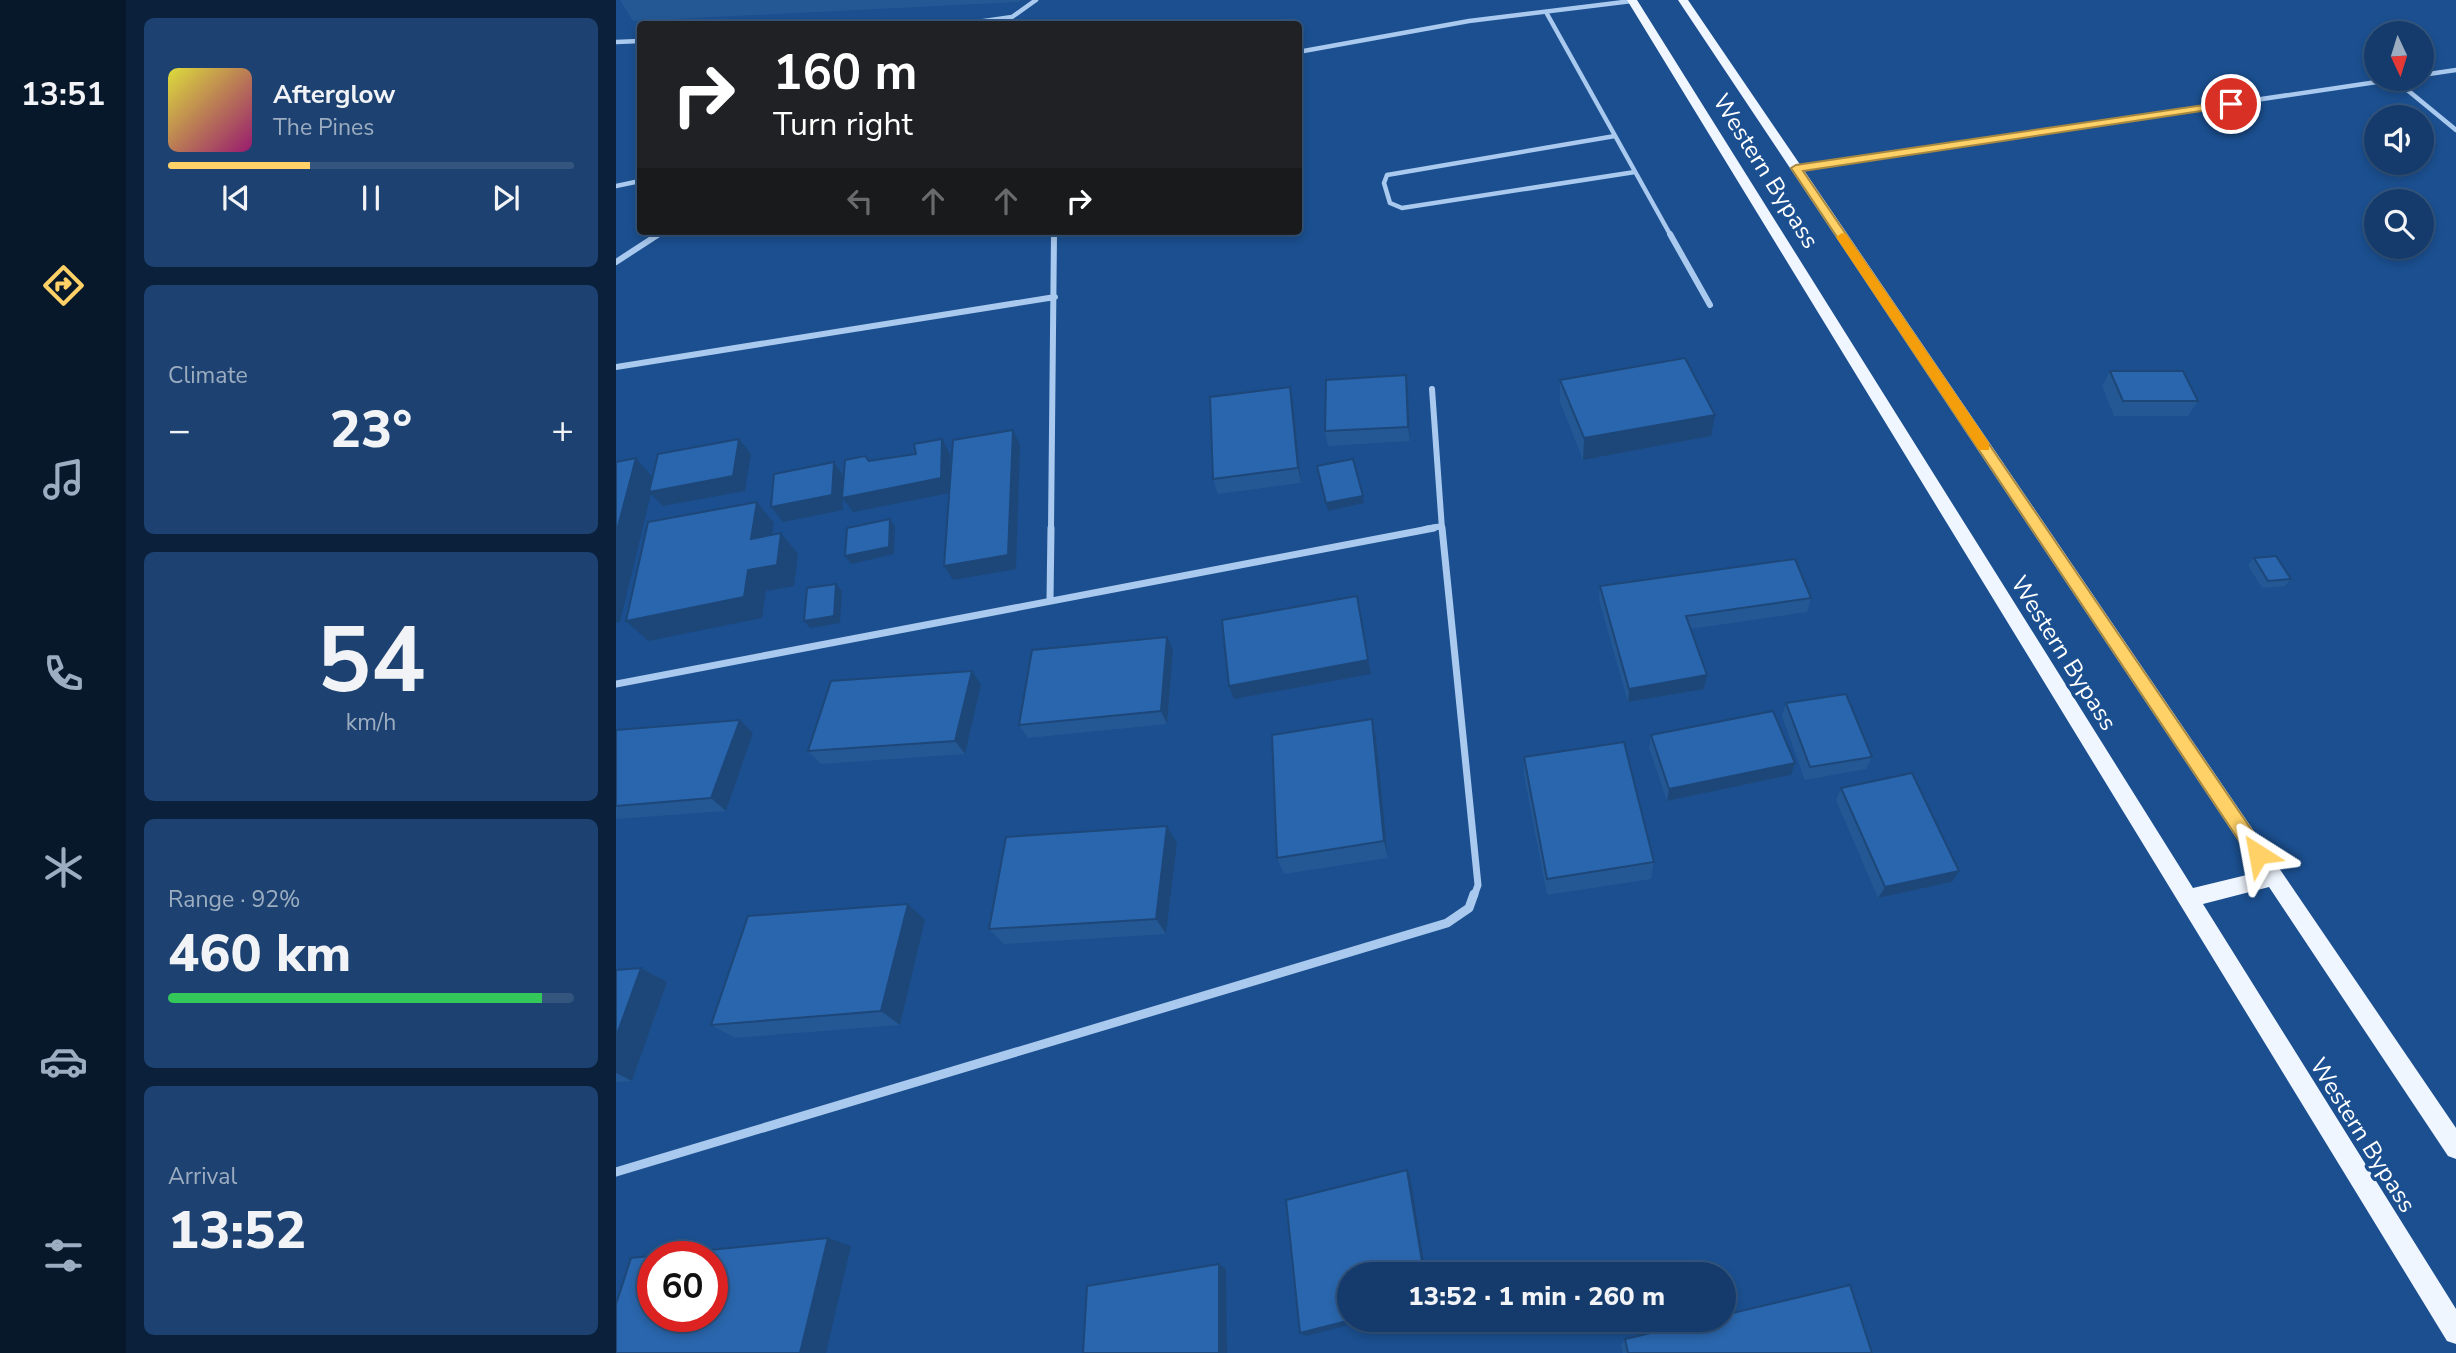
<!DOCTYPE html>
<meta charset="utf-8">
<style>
body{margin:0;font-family:"Nunito Sans",sans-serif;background:#1d4271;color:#f1f3f6;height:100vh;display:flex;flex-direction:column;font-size:26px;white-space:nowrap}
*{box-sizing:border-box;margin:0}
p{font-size:23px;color:#9dadc1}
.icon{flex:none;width:38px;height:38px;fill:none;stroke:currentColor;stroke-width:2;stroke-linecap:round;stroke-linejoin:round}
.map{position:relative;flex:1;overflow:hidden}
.sheet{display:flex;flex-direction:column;gap:18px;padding:18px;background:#0b203b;width:490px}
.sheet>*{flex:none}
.banner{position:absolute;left:21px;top:21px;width:665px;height:214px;border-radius:7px;box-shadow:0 4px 10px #0003,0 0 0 2px #33557e;background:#202124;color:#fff;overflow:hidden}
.needle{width:46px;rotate:176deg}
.controls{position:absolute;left:1748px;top:21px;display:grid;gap:14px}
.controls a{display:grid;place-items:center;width:70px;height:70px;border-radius:50%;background:#143b6b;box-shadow:0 4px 10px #0003,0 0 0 2px #33557e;font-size:35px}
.speed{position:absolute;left:21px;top:1241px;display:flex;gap:14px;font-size:35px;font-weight:700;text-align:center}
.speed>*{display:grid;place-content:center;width:91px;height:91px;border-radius:50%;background:#143b6b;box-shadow:0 4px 10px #0003,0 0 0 2px #33557e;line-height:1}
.speed .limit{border:10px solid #d22;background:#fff;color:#111}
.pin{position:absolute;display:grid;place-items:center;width:60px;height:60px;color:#fff;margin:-30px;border:4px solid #fff;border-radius:50%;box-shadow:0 2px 7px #0007}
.me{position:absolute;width:77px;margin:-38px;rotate:326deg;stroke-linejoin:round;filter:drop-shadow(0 0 5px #0008)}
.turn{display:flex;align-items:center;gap:24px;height:147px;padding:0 21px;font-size:32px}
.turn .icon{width:91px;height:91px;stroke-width:2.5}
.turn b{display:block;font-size:49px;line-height:60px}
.lanes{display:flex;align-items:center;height:66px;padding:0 21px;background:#0003;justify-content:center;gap:35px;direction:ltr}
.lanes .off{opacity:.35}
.big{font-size:52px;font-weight:800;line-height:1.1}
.sheet .tile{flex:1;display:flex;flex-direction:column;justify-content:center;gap:10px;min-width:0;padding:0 24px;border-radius:10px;background:#1d4271}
.sheet .dial{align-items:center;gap:0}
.dial b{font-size:91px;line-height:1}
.song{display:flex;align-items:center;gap:21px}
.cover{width:84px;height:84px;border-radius:10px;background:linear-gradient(135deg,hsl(60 70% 55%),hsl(320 70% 35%))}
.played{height:7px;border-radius:4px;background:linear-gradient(90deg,#ffd166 35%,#33557e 35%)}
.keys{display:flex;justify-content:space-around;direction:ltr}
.heat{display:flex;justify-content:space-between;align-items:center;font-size:38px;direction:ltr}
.charge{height:10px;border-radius:5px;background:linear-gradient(90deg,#34c759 92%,#33557e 0)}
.trip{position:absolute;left:721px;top:1262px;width:399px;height:70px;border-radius:35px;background:#143b6b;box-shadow:0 4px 10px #0003,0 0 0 2px #33557e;font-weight:800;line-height:70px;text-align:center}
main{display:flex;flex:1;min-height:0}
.tabs{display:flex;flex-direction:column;width:126px;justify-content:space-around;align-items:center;background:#08182b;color:#9dadc1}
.tabs .icon{width:49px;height:49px}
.tabs .on{color:#ffd166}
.tabs b{font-size:32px;color:#f1f3f6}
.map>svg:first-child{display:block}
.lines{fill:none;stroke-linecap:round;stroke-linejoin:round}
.street-far3{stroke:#a9c9ee;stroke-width:4.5}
.street-far2{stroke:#a9c9ee;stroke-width:6}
.street-far1{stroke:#a9c9ee;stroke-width:7}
.street{stroke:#a9c9ee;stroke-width:9}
.primary{fill:#f0f6ff;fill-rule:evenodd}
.wall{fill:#245895}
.shaded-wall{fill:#1d4779}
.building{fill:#2a66ad;stroke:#1d4779;stroke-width:2;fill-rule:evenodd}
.route{fill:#ffd166;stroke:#a68842;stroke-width:2}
.slow{fill:#f59e0b}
.labels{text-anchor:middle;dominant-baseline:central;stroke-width:7;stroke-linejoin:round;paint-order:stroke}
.street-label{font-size:24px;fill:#fff;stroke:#1b4f8f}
</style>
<main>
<nav class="tabs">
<b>13:51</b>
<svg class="icon on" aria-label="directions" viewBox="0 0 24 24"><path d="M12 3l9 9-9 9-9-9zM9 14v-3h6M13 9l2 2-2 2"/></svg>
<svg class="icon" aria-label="music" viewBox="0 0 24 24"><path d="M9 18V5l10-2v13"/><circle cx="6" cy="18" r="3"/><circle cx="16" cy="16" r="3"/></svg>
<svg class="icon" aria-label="phone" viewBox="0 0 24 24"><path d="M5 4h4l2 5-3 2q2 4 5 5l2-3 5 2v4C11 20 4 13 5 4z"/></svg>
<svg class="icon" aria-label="climate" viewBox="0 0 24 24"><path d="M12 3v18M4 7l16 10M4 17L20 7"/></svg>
<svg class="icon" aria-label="car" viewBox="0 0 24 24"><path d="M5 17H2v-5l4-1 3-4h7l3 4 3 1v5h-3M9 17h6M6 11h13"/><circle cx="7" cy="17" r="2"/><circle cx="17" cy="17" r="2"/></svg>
<svg class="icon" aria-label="filters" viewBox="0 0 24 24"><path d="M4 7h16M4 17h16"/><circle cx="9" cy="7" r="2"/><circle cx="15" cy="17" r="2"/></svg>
</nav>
<section class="sheet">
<div class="tile">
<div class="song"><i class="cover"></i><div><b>Afterglow</b><p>The Pines</p></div></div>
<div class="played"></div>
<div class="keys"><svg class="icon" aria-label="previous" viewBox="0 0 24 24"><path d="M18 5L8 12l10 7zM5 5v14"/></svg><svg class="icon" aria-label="pause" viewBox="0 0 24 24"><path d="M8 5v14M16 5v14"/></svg><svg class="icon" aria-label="next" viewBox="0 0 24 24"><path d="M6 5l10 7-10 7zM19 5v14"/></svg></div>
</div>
<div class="tile"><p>Climate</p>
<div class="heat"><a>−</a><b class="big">23°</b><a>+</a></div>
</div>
<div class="tile dial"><b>54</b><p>km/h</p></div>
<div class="tile"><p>Range · 92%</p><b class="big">460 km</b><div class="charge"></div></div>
<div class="tile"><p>Arrival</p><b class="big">13:52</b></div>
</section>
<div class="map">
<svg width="1840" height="1353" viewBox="0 0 1840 1353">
<rect width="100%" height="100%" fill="#1b4f8f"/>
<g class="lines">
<path class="street-far3" d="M930,12L1055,236
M347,24L396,17L420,0
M0,42L24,41
M682,52L853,21L1016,1
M1806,75L1840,70
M1778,79L1840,130
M999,136L771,175L768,183L774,203L786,208L1019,172
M1180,168L1781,79
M0,186L24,181
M41,236L48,231
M438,236V231"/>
<path class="street-far2" d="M1054,234L1094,305
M0,262L43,234
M0,367L439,297
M816,389L826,529
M435,529L438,234
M809,529L826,526"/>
<path class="street-far1" d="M826,528L862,885L858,896
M434,600L435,528
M0,684L818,528"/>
<path class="street" d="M0,1172L831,923L853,908L858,894"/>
<path class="primary" d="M1011,0H1021L1577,888L1643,872L1062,0H1072L1840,1128V1159L1832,1156L1653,887L1587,904L1840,1309V1344L1831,1341Z"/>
</g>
<path class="wall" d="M4,0H404L403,2L17,21Z
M1494,371L1582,401L1572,416H1498L1486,386Z
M944,380L1095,436L967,460L944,402Z
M792,390L794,441L712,446L709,431Z
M677,402L685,483L602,494L597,479Z
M1638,558L1675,579L1669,586L1646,588L1632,565Z
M984,586L1195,598L1191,612L1074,629L1091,675L1088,689L1012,702L983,600Z
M557,650L551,724L412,738L403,725Z
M365,685L349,754L205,764L192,751Z
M1170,703L1256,757L1250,769L1189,780L1166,716Z
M0,730L137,733L110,811L0,819Z
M1035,735L1179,763L1175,775L1051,801L1033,748Z
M760,738L772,858L668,874L661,858Z
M908,757L1038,862L1035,879L931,895L908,775Z
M1225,788L1336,882L1262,898L1220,800Z
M551,826L561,843L550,934L388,944L373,929Z
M309,920L284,1025L119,1038L95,1025Z
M25,968L51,982L16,1081L0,1082V970Z
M1009,1339L1256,1353H1007L1005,1345Z"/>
<path class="shaded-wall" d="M790,375L792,390L794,441L792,427Z
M674,387L677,402L685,483L682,468Z
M1099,415L1095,436L967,460L968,438Z
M397,430L404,445L400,569L337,580L328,566Z
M123,439L135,454L129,491L47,506L35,494L4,622L0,623V534L20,458L39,480Z
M326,439L334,454V493L237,512L227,499V510L167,522L155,507L218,462L228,477L227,497Z
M747,496L748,503L712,511L710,503Z
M141,502L158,523L152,559L135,539Z
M274,519L279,527L278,554L235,564L229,556Z
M165,533L182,554L178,586L150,591L146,618L32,641L10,621L132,570Z
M220,584L226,591L224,623L194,628L188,621Z
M741,596L755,674L618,699L613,686Z
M551,637L557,650L551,724L545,711Z
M356,671L365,685L349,754L339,741Z
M1091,675L1088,689L1012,702L1013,689Z
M756,719L760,738L772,858L768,841Z
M124,720L137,733L110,811L95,798Z
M1179,763L1175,775L1051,801L1053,789Z
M551,826L561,843L550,934L540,919Z
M1343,871L1336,882L1262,898L1269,887Z
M292,904L309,920L284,1025L265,1011Z
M25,968L51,982L16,1081L0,1073V1037Z
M791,1170L794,1176L810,1274H808Z
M212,1238L235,1246L210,1353H184Z
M603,1264L610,1269L611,1353H603Z
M735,1320H752L690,1336L684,1333Z"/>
<path class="building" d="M1069,358L1099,415L968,438L944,380Z
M1494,371H1567L1582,401H1507Z
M790,375L792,427L709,431L710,380Z
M674,387L682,468L597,479L594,397Z
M397,430L392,555L328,566L337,440Z
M123,439L117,476L33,492L42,454Z
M326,439L325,478L226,498L229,460L249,456L253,461L300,454L298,444Z
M20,458L0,534V462Z
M737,459L747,496L710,503L701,466Z
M218,462L216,495L155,507L158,474Z
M141,502L135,539L165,533L161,565L132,570L128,597L10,621L32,522Z
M274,519L273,547L229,556L231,528Z
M1660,556L1675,579L1652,581L1638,558Z
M1179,559L1195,598L1070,616L1091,675L1013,689L984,586Z
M220,584L218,616L188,621L191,588Z
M741,596L752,660L613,686L606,620Z
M551,637L545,711L403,725L416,650Z
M356,671L339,741L192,751L215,681Z
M1230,694L1256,757L1194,767L1170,703Z
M1157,711L1179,763L1053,789L1035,735Z
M756,719L768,841L661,858L656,735Z
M124,720L95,798L0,806V730Z
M1008,742L1038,862L931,879L908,757Z
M1296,773L1343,871L1269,887L1225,788Z
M551,826L540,919L373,929L390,837Z
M292,904L265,1011L95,1025L132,916Z
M25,968L0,1037V970Z
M791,1170L808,1274H733V1320H735L684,1333L670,1200Z
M212,1238L184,1353H0V1304L15,1258ZM37,1256H96V1316H37Z
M603,1264V1353H467L471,1286Z
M1234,1285L1256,1353H1012L1009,1339L1090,1320H1108V1315Z"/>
<path class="route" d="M1615,101L1620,104L1618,106L1187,171L1648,848L1651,854L1648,860L1642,862L1636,860L1175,168L1180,165Z"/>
<path class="slow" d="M1226,233L1230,234L1373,443V450H1363L1220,237Z"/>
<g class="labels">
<g class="street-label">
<text transform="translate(1150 171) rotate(58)">Western Bypass</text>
<text transform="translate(1448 653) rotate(58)">Western Bypass</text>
<text transform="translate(1747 1135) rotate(58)">Western Bypass</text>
</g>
</g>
</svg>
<div class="controls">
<a><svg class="needle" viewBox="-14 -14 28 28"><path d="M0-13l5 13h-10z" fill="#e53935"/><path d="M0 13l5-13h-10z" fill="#9dadc1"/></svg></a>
<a><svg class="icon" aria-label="sound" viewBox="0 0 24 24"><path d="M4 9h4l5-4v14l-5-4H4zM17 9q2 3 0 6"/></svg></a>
<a><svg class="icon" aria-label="search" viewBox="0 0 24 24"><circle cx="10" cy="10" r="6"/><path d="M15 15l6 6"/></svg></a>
</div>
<div class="speed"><div class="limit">60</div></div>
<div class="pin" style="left:1615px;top:104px;background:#d93025"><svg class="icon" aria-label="arrive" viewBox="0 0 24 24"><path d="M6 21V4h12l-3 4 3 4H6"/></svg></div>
<svg class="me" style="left:1642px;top:854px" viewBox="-20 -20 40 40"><path d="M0-17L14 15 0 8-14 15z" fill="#ffd166" stroke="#fff" stroke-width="4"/></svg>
<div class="trip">13:52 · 1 min · 260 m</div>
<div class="banner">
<div class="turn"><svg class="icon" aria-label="right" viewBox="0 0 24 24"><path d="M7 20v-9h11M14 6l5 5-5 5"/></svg><div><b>160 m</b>Turn right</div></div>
<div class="lanes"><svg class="icon off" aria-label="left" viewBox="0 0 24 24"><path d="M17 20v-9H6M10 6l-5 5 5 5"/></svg><svg class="icon off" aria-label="ahead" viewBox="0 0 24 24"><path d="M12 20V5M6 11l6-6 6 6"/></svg><svg class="icon off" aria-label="ahead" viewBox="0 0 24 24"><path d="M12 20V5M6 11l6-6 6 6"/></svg><svg class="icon" aria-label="right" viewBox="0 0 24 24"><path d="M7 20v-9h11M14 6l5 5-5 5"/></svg></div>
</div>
</div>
</main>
